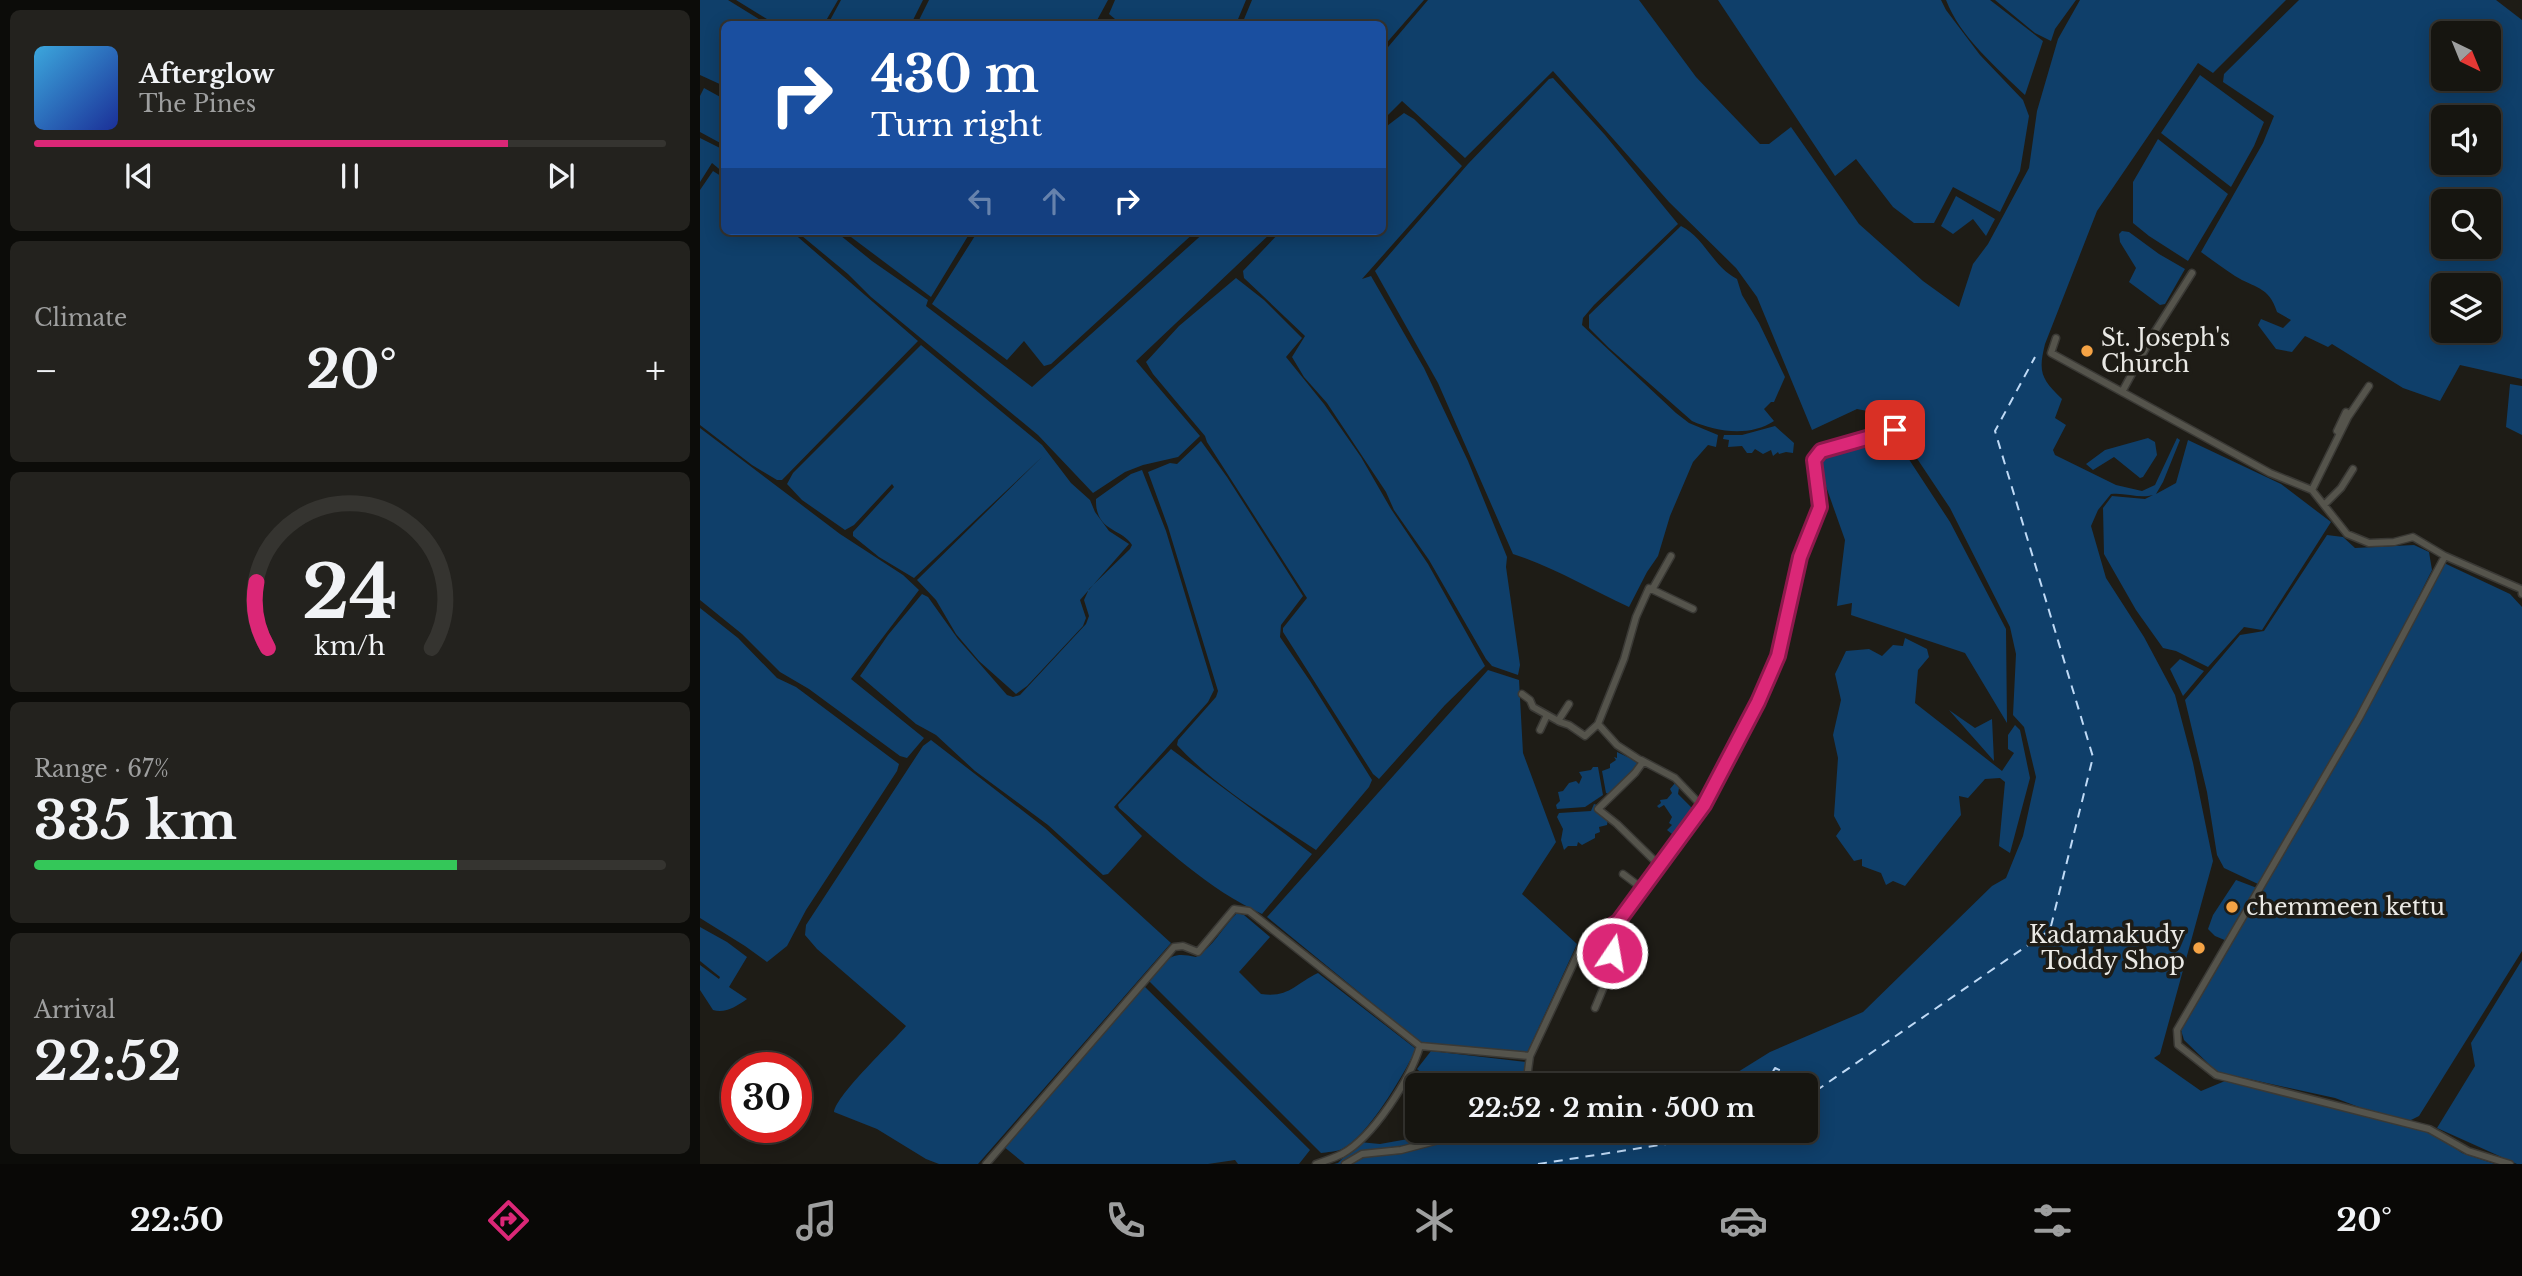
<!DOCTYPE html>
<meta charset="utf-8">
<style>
body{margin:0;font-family:"Libre Baskerville",serif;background:#23221e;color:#f1f3f6;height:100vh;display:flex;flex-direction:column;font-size:26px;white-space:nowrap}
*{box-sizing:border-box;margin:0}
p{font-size:23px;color:#9e9f9f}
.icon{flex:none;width:38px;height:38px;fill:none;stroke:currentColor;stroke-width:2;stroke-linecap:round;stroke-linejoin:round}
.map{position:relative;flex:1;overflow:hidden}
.panel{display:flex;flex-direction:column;gap:10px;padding:10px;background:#0c0c09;width:700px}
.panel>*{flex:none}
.guide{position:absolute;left:21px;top:21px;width:665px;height:214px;border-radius:10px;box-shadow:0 4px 18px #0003,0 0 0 2px #353430;background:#1a4fa0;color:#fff;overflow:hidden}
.needle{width:46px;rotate:137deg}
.fabs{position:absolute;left:1731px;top:21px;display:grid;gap:14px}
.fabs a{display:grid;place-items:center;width:70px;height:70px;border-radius:10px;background:#161510;box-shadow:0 4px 18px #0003,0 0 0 2px #353430;font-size:35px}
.speed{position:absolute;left:21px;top:1052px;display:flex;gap:14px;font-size:35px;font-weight:700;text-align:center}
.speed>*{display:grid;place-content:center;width:91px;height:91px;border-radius:50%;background:#161510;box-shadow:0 4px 18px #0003,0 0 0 2px #353430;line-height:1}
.speed .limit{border:10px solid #d22;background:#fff;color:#111}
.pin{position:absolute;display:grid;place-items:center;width:60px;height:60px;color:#fff;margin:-30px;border-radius:14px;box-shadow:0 4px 10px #0006}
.me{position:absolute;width:77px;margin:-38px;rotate:12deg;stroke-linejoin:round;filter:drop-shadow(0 0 5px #0008)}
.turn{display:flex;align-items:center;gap:24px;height:147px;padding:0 35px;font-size:32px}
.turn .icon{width:91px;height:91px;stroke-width:2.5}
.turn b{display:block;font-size:49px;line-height:60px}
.lanes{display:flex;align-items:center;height:66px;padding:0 35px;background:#0003;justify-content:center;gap:35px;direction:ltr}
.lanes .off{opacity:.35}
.big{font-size:52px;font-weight:800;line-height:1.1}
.panel .card{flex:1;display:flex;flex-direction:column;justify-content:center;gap:10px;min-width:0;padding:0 24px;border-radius:10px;background:#23221e}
.panel .dial{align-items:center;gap:0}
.dial svg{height:182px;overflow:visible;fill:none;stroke:#353430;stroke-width:7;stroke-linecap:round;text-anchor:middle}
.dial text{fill:#f1f3f6;stroke:none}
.song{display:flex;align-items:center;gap:21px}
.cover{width:84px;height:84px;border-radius:10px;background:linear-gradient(135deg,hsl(200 70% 55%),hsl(230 70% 35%))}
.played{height:7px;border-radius:4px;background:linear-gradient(90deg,#db2777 75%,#353430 75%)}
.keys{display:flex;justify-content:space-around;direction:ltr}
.heat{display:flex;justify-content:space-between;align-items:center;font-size:38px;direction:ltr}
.charge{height:10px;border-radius:5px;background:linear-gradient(90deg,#34c759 67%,#353430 0)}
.trip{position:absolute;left:705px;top:1073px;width:413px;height:70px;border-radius:10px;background:#161510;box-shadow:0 4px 18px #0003,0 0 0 2px #353430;font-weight:800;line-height:70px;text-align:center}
.tab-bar{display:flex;height:112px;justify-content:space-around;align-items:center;background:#090806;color:#9e9f9f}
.tab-bar .icon{width:49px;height:49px}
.tab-bar .on{color:#db2777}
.tab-bar b{font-size:32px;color:#f1f3f6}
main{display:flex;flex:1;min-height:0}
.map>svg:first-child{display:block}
.water{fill:#0f3f6a;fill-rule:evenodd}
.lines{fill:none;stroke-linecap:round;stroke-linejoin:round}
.ferry{stroke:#bfdaf6;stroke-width:2;stroke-dasharray:9 7;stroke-linecap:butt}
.street-casing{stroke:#3a3935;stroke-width:9}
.street{stroke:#55544c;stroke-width:6}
.route-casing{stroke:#8e194d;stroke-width:18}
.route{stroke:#db2777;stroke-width:12}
.poi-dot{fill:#f5a345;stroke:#1e1c16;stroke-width:2.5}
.labels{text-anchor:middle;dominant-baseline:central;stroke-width:7;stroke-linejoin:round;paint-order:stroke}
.poi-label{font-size:23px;fill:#eae9e5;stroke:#1e1c16;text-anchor:start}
</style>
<main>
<section class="panel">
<div class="card">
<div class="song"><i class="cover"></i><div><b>Afterglow</b><p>The Pines</p></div></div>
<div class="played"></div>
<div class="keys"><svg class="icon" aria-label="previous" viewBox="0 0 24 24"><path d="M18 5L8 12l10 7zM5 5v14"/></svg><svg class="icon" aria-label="pause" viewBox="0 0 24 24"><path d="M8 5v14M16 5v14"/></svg><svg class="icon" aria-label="next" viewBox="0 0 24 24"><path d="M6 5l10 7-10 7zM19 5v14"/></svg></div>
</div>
<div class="card"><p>Climate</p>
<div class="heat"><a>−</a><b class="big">20°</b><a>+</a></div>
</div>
<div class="card dial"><svg viewBox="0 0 100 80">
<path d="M14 69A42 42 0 1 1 86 69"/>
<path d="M14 69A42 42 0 0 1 9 40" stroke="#db2777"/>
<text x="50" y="56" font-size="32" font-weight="700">24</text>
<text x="50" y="72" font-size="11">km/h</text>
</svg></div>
<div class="card"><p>Range · 67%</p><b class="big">335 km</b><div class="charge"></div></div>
<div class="card"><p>Arrival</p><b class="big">22:52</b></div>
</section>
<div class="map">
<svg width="1822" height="1164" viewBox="0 0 1822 1164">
<rect width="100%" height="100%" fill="#1e1c16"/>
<path class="water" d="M0,0H28L67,24H24V86L0,75Z
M36,0H138L124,24H75Z
M141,0H223L211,24H128Z
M229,0H408L395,24H217Z
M415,0H546L536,24H421L409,14Z
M552,0H724L683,47L682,24H542Z
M728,0H939L996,77L1060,144H1069L1091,127L1159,224L1223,281L1259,307L1273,264L1288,244L1329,168L1337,111L1358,39L1380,0H1586L1513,73L1498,63L1397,211L1345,344C1338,372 1341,379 1362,399L1355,418L1366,425L1353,450L1355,455L1416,485L1442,491L1455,485L1477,438L1480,440L1463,482L1456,494L1476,483L1488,440L1581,484L1631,522L1562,630L1544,627L1508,667L1476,651L1463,648L1436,610L1404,554L1403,508L1412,496L1445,499L1453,495C1440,499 1424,492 1411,494L1398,510L1391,526L1406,578L1444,637L1475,695L1493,763L1513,861L1460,1054L1454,1058L1501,1091L1525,1081L1624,1106L1733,1133L1762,1153L1795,1164H634L638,1163L659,1142L680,1144L753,1131L1106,1130V1085H1017L1070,1052L1163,1012L1292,886L1306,878L1323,836L1336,777L1324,727L1313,715L1316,654L1310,627L1250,508L1188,415L1157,409L1112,430L1057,297L1036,268L969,202L853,71L765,158L702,101L683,120V53Z
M1018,0H1241L1246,10L1280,55L1323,100L1329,116L1320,171L1300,212L1253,187L1234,223H1214L1193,207L1156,159L1135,176Z
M1246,0H1290L1343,41L1325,95C1297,68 1260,37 1246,0Z
M1295,0H1376L1355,29L1351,41L1335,33Z
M1599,0H1796L1822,20V379L1760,365L1740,401L1703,388L1632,344L1628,347L1605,336L1592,352L1576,349L1558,325L1561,319L1583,328L1591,320L1577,312C1569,286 1554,288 1535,276C1523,268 1512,260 1501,252L1563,143L1574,116L1523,82L1524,74ZM1743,33H1788V79H1743ZM1743,117H1788V163H1743ZM1743,201H1788V247H1743ZM1743,285H1788V331H1743Z
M1500,75L1564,122L1554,146L1531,187L1461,133Z
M853,78L905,135L978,224L894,305L883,318L882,325L976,413L989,423L1018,435L1016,447L1008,445L993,462L970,516L958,556L947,572L929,607C890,589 853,567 813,554L738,383L675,271L768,164L849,79Z
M4,88L24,99V145L0,132V96Z
M704,113L714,119L762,166L662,279L671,276L724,368L768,461L807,557L806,567L820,665L818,675L792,666L786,659L729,560L694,510L686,492L627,403L604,377L592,357L605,336L544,278L543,271L581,231H682L683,129Z
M0,138L24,150V173L12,163L0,182Z
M1458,139L1528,194L1488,261L1449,236L1433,223V182Z
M13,171L24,178V231H91L218,341L82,480H77L52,465L0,425V190Z
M1256,196L1295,219L1286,236L1273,219L1253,234L1241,226Z
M981,226C1005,238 1012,266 1037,279L1042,295L1059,323L1085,377L1074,402H1071L1064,409L1074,421C1050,437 1016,432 992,421L909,348L889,328V315Z
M96,231H135L172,261L228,300L226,306L332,387L506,231H573L436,361L500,436L478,457L443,465L425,472L393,493L338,435L171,297L148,274Z
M143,231H271L231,297Z
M278,231H496L351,364L344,366L324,341L307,360L232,304Z
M1422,231L1429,232L1459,254L1485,269L1465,304L1460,305L1429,282L1436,268L1420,242L1419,234Z
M536,278L564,300L602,338L586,357L624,404L661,457L691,509L728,564L785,666L745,705L679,779L673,774L583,632V628L607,598L507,442L505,436L453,374L446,362L479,326Z
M221,345L342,445L371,483L390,500L395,512L409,531L429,544L380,600L386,618L383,626L327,686L316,694L279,661L256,634L236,600L217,580L343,456L214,578L179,557L153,536V532L194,487L192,484L154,525L145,530L102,500L87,484L93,473Z
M1810,384L1822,386V435L1806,427Z
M1075,426L1094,443L1093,453L1086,452L1079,454L1078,452L1073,456L1071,450L1063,454L1055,449L1052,453H1047L1042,446L1028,447L1029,440L1023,439L1024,435H1042Z
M0,428L140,534L203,575L219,590L151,679L224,738L207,758L200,756L109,689L80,672L42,634L0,600Z
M1193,435L1250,522L1306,629L1307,723L1265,653L1151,615L1152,603L1137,606L1145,540L1117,461Z
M1448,438L1455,442L1457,455L1443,477L1440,478L1414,457L1393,470L1386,464L1405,450Z
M501,441L527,477L603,596L581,625L580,637L610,681L672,780L669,787L616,850C568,818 516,787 477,745L478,740L516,697L518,691L468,527L448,472L470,463L477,464Z
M442,470L466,531L514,690L508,702L414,807L442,836L408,874L403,875L348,825L275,771L236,735L216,724L160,676L188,635L222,594L228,597L258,639L307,695L313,697L320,695L386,624L389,616L384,600L389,589L430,549L432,545C422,528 395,532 396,499L431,474Z
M1627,535L1643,537L1655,548L1714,545L1729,552L1732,570L1668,698L1558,884L1524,868L1517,855L1507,792L1485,700L1540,635L1564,631Z
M1744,563L1810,594L1822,607V951L1719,1116L1709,1121L1672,1112L1635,1098L1517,1072L1484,1040L1481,1030L1657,728Z
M0,608L38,638L77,678L96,687L199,764L197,771L106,910L87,946L67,962L45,946L0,918Z
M1205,638L1227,649L1229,657L1218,670L1215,703L1302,771L1314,753L1308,749V735L1315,725L1320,730L1330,778L1310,853L1299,846L1305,782L1300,778L1285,779L1268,798L1259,796L1261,815L1205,886L1193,881L1186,885L1181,873L1162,866V859L1154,861L1136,836L1141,829L1134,816L1138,758L1133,735L1141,700L1135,674L1146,651L1169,649L1182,656L1193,645L1203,646Z
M1480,659L1504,671L1483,696L1470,669Z
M788,670L819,680L823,753L856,842L822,894L877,944L827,1053L720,1042L567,917Z
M1249,710L1275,728L1292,719L1294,761Z
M231,740L345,828L471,943L278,1164H239L226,1159L177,1129L134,1112C137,1094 192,1043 206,1026L117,949L105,935L106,925L223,746Z
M471,749L612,854L562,914C508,889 464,847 419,808L418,805Z
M917,752L938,762L937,767L912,795L906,793L902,771L910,768V764L916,760L914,757L917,758Z
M893,767H898L903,795L885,807L857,809L856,805L860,801L858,792L863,791L869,783L876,781L879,784L882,777L879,772L891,770Z
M975,783L979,788L978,794L993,809C990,818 981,832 972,834L967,830L972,825L969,823L972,817L964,805L959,808L957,806L961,803L960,800L967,799L972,793L970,789Z
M894,804L897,805L900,815L908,819L907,825L899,827L900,832L895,834V838L882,845L878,842L877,846H868L864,850L861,840L863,829L857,817L859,813L891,811Z
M1536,880L1557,888L1527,941L1515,936L1508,929L1513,915Z
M537,913L544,915L570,937L539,972L561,994C589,998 595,984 618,973L716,1049C703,1076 668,1136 642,1149C636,1152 627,1152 621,1153L448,980C467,961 468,950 496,957C514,946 522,928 537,913Z
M0,927L27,942L47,957L29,987L47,999C37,1006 25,1014 13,1010L0,990V965L19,979L20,977L0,961Z
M1822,960V1164H1817L1737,1128L1775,1066L1771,1043Z
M443,985L610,1150L599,1164H538L535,1160L508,1164H325L303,1146Z
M731,1051L827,1062L824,1085H731V1082L717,1069Z"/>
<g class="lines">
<path class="ferry" d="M1065,1085L1075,1068L1120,1088L1350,930L1393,757L1295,431L1335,357
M838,1164L1037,1133L1039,1130"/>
<defs>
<path id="street" d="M1356,338L1351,353L1570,473L1612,490L1647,534L1669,543L1694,542L1713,537L1745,556L1821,589L1822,594
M1422,392L1454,333L1492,273
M1637,431L1646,412
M1612,490L1648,417L1669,386
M1624,505L1641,488L1653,469
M1745,556L1659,718L1477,1030L1478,1045L1516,1075L1729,1129L1768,1151L1810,1164
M953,588L971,556
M822,694L830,700L833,707L860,722L869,725L885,736L898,724
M858,721L869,704
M840,730L847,715
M941,760L975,778L998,802L1004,805
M960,866L917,824L898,809L935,773L943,762L917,745L898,724L924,659L936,617L949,588L993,609
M923,874L943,889
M911,961L922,972L927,982
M895,1008L910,972V927
M826,1085L830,1056
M286,1164L474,947L483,946L498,952L534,909L549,911L720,1046L830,1056L883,943L918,922L1004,805L1058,702L1078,656L1100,557L1120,507L1113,460L1121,451L1195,430
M616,1164C625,1161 634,1158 642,1154C673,1137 710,1080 720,1046
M645,1164L662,1154L701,1150L777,1130"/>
</defs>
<use href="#street" class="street-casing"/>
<use href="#street" class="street"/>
</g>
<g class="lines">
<defs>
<path id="route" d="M912,953L910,927L918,922L1004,805L1058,702L1078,656L1100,557L1120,507L1114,460L1121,451L1195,430"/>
</defs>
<use href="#route" class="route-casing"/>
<use href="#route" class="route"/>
</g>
<g class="poi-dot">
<circle cx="1387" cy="351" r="7"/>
<circle cx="1532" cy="907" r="7"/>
<circle cx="1499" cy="948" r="7"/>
</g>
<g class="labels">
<g class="poi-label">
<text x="1401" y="338">St. Joseph's<tspan x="1401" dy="26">Church</tspan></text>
<text x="1546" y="907">chemmeen kettu</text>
<text x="1485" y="935" text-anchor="end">Kadamakudy<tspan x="1485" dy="26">Toddy Shop</tspan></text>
</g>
</g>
</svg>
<div class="fabs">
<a><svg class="needle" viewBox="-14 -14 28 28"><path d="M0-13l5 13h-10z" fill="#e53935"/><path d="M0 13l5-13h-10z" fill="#9e9f9f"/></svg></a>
<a><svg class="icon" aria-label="sound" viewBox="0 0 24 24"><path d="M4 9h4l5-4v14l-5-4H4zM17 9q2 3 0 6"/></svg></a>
<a><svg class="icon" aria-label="search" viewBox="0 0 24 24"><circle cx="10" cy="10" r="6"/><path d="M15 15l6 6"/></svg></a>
<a><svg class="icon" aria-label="layers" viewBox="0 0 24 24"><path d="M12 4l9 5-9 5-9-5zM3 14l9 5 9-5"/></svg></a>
</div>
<div class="speed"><div class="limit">30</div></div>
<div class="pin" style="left:1195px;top:430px;background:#d93025"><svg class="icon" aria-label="arrive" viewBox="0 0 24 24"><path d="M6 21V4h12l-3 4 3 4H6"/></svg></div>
<svg class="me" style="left:912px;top:953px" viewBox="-20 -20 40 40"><circle r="17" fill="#db2777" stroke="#fff" stroke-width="3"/><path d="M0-11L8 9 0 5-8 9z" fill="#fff"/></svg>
<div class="trip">22:52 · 2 min · 500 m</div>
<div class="guide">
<div class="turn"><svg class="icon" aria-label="right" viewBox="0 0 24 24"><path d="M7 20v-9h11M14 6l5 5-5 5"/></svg><div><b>430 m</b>Turn right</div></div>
<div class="lanes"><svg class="icon off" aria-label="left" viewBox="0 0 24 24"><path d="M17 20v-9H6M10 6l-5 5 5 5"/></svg><svg class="icon off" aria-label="ahead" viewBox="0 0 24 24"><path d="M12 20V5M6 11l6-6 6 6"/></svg><svg class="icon" aria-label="right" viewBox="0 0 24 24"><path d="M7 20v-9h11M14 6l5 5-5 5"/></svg></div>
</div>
</div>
</main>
<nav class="tab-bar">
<b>22:50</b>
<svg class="icon on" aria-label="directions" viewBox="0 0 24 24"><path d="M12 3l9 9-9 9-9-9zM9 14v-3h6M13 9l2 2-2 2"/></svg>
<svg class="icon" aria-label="music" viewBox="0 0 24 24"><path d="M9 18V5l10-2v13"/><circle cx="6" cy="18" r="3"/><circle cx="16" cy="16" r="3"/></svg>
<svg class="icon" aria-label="phone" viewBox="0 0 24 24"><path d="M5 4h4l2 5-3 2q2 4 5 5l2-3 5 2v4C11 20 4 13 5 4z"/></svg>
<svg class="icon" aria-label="climate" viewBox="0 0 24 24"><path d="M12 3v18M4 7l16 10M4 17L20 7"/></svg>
<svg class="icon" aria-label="car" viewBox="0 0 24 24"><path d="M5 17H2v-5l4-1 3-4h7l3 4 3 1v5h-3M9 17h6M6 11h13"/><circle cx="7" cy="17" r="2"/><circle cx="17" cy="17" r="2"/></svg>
<svg class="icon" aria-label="filters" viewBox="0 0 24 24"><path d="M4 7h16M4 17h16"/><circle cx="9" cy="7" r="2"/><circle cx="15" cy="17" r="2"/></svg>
<b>20°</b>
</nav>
